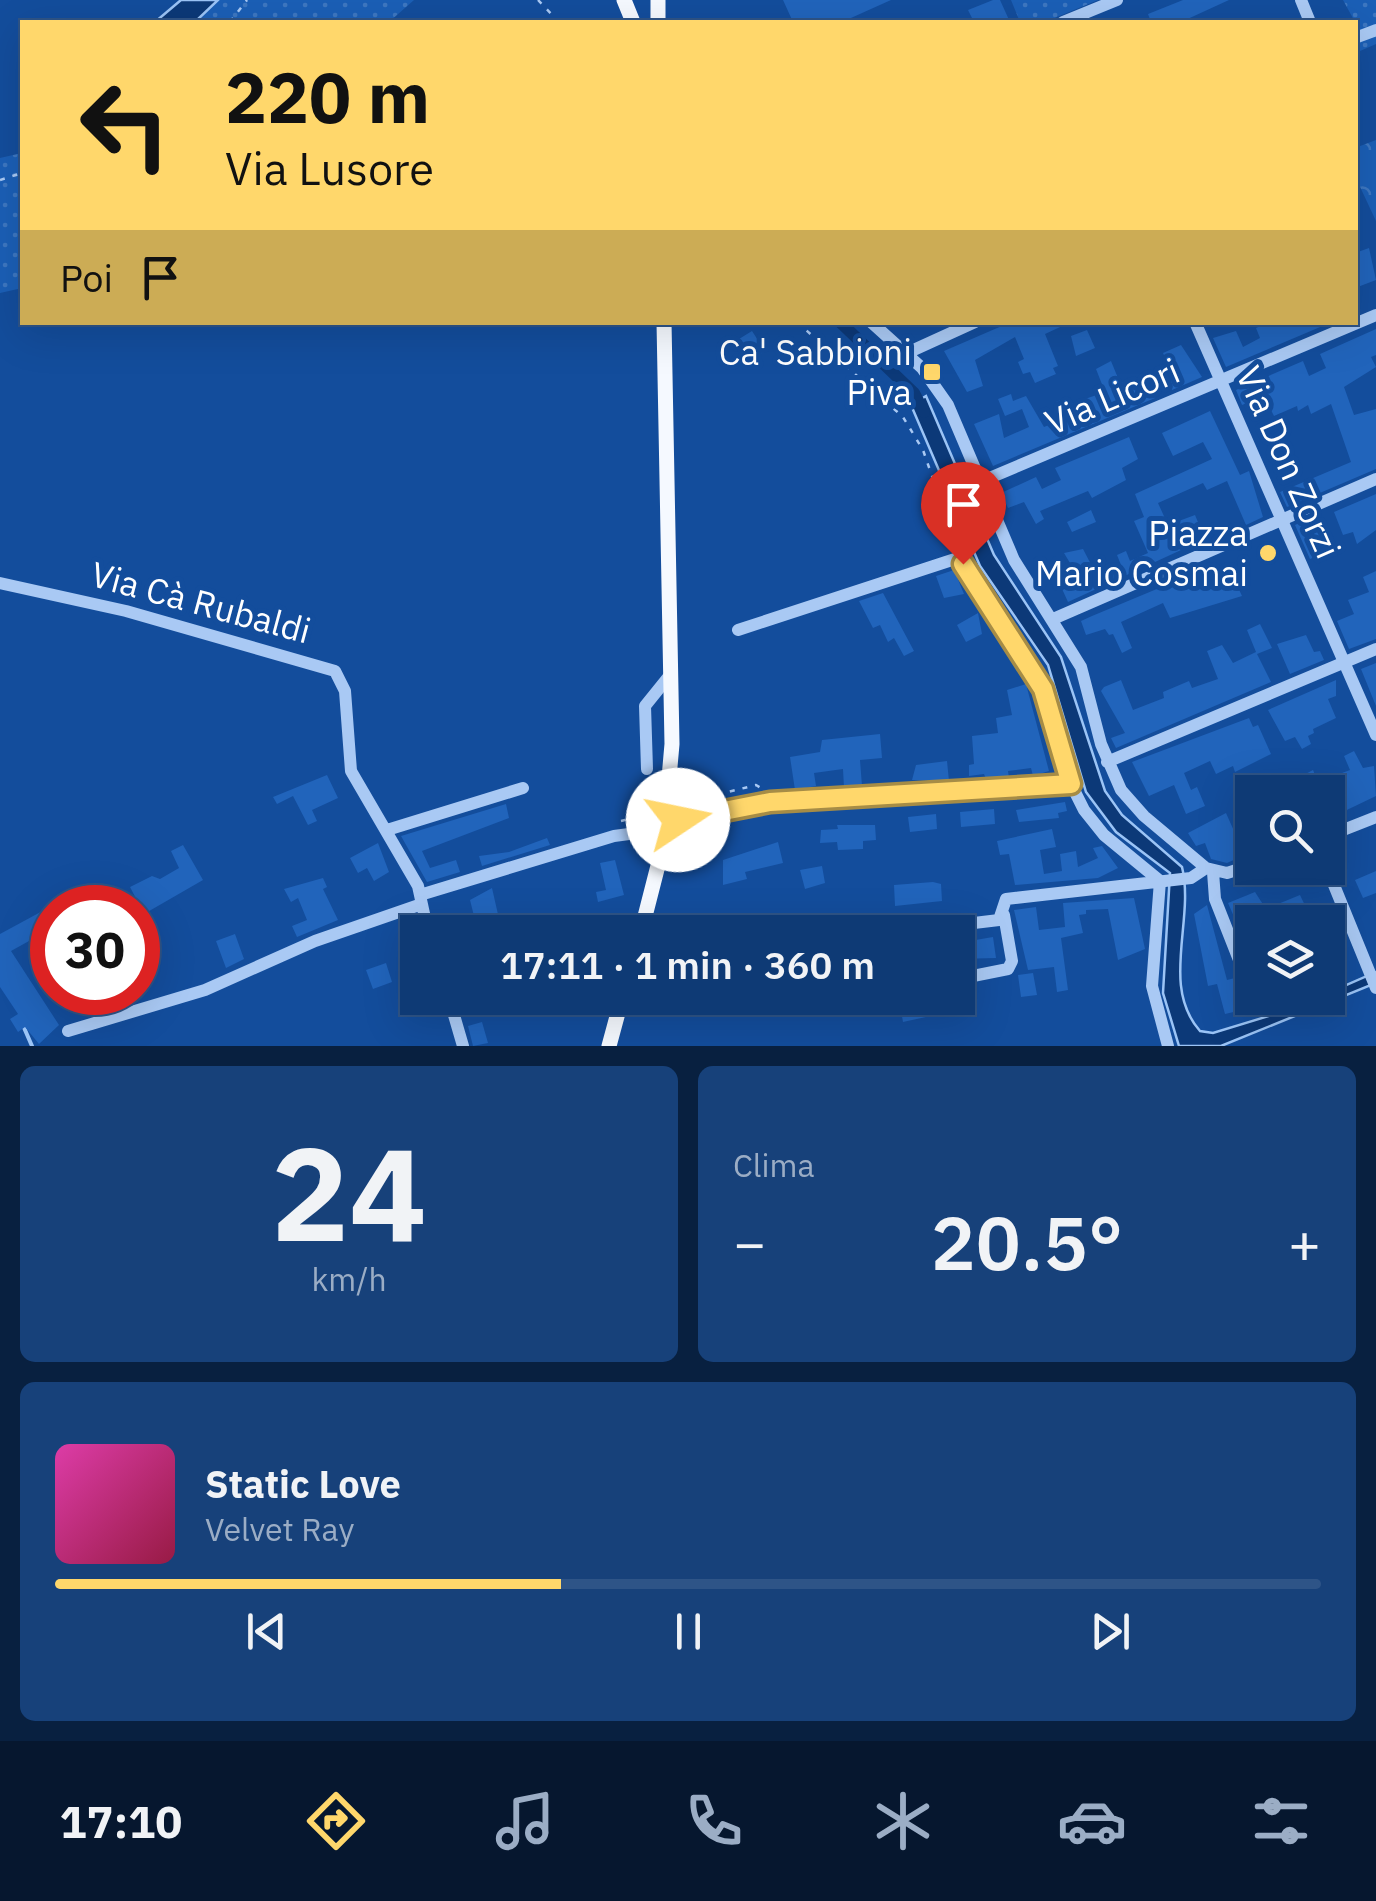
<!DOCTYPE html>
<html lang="it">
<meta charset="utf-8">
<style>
body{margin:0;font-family:"IBM Plex Sans",sans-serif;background:#17417a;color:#f1f3f6;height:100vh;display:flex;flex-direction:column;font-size:38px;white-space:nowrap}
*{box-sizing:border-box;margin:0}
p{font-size:32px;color:#9badc5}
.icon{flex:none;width:55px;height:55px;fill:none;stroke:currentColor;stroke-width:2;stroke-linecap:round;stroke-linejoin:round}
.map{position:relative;height:1046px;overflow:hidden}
.panel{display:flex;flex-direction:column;gap:20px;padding:20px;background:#082040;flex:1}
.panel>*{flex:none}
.hud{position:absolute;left:20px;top:20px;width:1338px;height:305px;border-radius:0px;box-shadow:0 10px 40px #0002,0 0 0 2px #2e5487;background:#ffd76b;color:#111;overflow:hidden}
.buttons{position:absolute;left:1235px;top:775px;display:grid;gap:20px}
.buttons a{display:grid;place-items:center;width:110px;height:110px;border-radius:0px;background:#0e3a75;box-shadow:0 10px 40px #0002,0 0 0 2px #2e5487;font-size:50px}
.speed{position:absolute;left:30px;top:885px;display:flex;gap:20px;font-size:50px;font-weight:700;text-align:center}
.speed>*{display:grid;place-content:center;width:130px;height:130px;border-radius:50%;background:#0e3a75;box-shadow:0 10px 40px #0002,0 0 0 2px #2e5487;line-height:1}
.speed .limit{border:15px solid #d22;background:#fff;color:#111}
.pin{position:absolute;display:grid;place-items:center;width:85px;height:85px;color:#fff;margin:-102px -42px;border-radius:50% 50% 50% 0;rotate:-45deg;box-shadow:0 0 10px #0007}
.pin .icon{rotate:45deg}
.me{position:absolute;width:110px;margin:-55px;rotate:79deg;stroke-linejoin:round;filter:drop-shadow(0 0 8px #0008)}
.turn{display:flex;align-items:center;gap:35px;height:210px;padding:0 40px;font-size:45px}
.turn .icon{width:130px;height:130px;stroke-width:2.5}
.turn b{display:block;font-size:70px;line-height:85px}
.then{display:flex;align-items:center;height:95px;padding:0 40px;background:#0003;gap:20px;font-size:38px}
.big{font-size:75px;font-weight:600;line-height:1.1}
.panel .widget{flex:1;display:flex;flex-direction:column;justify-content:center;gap:15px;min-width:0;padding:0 35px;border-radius:15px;background:#17417a}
.panel .dial{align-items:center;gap:0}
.dial b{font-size:130px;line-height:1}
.song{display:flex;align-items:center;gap:30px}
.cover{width:120px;height:120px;border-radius:15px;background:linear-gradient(135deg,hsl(320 70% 55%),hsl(340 70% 35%))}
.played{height:10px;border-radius:5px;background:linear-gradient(90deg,#ffd76b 40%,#2e5487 40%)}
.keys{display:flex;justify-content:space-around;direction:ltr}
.heat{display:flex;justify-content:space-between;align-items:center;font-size:55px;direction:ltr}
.panel .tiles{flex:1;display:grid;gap:20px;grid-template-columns:1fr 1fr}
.widget:last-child{grid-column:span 2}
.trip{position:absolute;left:400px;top:915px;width:575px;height:100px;border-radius:0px;background:#0e3a75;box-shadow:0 10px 40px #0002,0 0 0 2px #2e5487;font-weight:600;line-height:100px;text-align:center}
.menu{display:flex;height:160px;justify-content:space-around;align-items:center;background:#06172f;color:#9badc5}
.menu .icon{width:70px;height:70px}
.menu .current{color:#ffd76b}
.menu b{font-size:45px;color:#f1f3f6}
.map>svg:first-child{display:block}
.grass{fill:url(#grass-dots)}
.forest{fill:url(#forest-crowns)}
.water{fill:#0c3978;stroke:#9bc4f6;stroke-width:2.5}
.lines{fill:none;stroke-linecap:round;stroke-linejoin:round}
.stream{stroke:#9bc4f6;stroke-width:4}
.canal{stroke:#0c3978;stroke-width:12}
.building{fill:#2164bb}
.path{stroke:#a9c9f4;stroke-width:2.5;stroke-dasharray:5 8;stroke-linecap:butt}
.minor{stroke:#a9c9f4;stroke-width:12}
.major{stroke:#f5f9ff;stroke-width:15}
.route-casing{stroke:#a68c46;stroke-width:25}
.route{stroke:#ffd76b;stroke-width:18}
.poi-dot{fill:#ffd76b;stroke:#134d9c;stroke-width:4}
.labels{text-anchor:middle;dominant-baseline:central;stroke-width:10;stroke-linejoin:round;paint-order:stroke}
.poi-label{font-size:35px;fill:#fff;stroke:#134d9c;text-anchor:end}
.street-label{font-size:35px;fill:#fff;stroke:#134d9c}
</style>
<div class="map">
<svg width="1376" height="1046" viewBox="0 0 1376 1046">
<defs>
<pattern id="grass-dots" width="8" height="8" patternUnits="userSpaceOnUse" patternTransform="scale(2.5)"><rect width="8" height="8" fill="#1b5fb6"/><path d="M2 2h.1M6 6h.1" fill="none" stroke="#3d77c1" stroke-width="1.8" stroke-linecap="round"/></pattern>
<pattern id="forest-crowns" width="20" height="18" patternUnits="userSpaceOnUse" patternTransform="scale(2.5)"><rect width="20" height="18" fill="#1b5fb6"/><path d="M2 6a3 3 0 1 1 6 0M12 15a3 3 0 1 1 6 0" fill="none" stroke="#3d77c1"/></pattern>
</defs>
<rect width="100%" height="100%" fill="#134d9c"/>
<path class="grass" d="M218,0H414L389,22H195Z
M1011,0H1098L1045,22H1020Z
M1343,0H1376V44L1360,51L1355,22Z
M22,153V288L0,293V158Z"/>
<path class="forest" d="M1376,140V221L1355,176V148Z"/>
<path class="water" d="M181,0H218L195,22H155Z
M926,396L994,555L1061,657L1105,791L1122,815L1182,867C1195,920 1160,986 1200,1031L1213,1033L1328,998V993L1376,972V983L1221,1046H1179L1163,993L1170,873L1116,832L1086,792L1048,665L980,566L911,405Z"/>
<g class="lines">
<path class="stream" d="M22,1023L32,1046"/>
<path class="canal" d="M840,322L914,393L924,412"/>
</g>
<path class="building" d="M783,0H891L842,22H793Z
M993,0H1000L1010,22H974L968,10Z
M1183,0H1229L1181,22H1151L1148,14Z
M1369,248L1376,280L1355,288V253Z
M1011,322H1071L1045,334L1058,366L1053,368L1056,374L1035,383L1030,372L1023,374L1018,362L1024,359L1015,337L975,360L983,386L967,392L944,351Z
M1269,322H1332L1226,367L1213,338L1236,331L1243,347L1260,338L1256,328Z
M1376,329V355L1371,357L1376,367L1344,387L1354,415L1376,409V469L1287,507L1280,492L1351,462L1331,404L1311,414L1308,405L1298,411L1297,406L1274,416L1264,396L1242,405L1236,390L1303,361L1309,376L1326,368L1320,354Z
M1087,330L1095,348L1076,356L1071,336Z
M752,331L765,351L752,359L739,339Z
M1181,345L1202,377L1172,390L1168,382L1175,379L1163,353Z
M1111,361L1120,383L1142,381L1155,398L993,466L974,424L999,414L1004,438L1029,427L1022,409L1005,416L998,399L1011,394L1013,401L1026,396L1044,427L1063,419L1056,402L1065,398L1068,405L1105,392L1096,369Z
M1210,411L1240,475L1249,471L1263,517L1246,525L1227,481L1207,490L1203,483L1158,503L1168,525L1195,515L1205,539L1068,602L1058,580L1076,573L1064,553L1083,549L1097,576L1121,565L1117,555L1126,551L1130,561L1148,553L1134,521L1144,517L1135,494L1212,459L1203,442L1173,456L1162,433Z
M1129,437L1138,459L1122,468L1126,480L1092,498L1088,491L1040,511L1044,519L1036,524L1024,502L1008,508L1001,493L1036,477L1042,489L1061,480L1055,468Z
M1376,494V530L1357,544L1353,532L1343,535L1334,512Z
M1091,510L1096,522L1072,532L1067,522Z
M1312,517L1327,552L1310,559L1295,525Z
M954,570L964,594L944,598L936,576Z
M1230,570L1242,596L1170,618L1163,603L1121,622L1132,648L1122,653L1113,634L1109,635L1105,629L1086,635L1081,621L1092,616L1188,576L1192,587Z
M1376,571V639L1349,649L1337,621L1354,614L1348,600L1369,592L1363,577Z
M883,593L914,651L904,656L894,638L888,642L880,625L873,628L859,601Z
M978,613L982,634L966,642L957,625Z
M1260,624L1272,648L1257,654L1271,682L1116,748L1111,738L1125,733L1101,691L1104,687L1121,680L1133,710L1164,698L1163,692L1189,681L1192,688L1218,679L1207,651L1222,645L1233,663L1256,652L1247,630Z
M1306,635L1314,652L1320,651L1324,660L1290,674L1277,644Z
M1376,663V706L1361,669Z
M1336,680V696L1328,699L1336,718L1313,729L1314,733L1308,736L1311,744L1302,749L1295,737L1285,741L1268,710Z
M1026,684L1049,771L1033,776L1031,768L1008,771L1009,778L986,779L984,774L969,776V765L974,764L972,736L998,733L996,718L1012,715L1007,690Z
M1249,718L1253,727L1258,725L1271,754L1235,772L1233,766L1216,774L1210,761L1184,773L1191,790L1197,787L1205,806L1186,814L1174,785L1149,796L1132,762Z
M880,734L882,758L860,760L862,786L844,788L843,769L814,773L816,786L795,790L790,757L820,752L822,740Z
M1354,751L1363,768L1374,766L1376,796L1328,819V792H1288L1285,785L1313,770L1318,782L1350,770L1344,756Z
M947,761L949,781L912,780L916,765Z
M327,775L338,798L312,810L317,821L308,825L293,796L277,804L273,797Z
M1065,802L1067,811L1058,813L1059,818L1019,822L1016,810Z
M506,804L509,818L422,851L430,868L456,860L460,872L427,882L401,836Z
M994,809L995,824L961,827L960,812Z
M1226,813L1234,831L1239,829L1249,853L1227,863L1211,859L1205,843L1196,846L1188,833Z
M936,814L937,829L910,832L908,817Z
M837,825H875L876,840L863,841V849L838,850L837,842L820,843L821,830L838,829Z
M1052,829L1056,847L1040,850L1044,874L1062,871L1060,854L1076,851L1078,867L1098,858L1093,848L1102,846L1118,868L1098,878L1015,885L1009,854L1000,855L997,841Z
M547,838L550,845L482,866L479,856L509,852Z
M778,842L783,863L745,872L747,879L723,885V860Z
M378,843L389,872L374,881L367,868L358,873L350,858Z
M183,845L203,880L144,914L130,887L152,876L160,879L179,868L171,851Z
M615,860L624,895L598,902L596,892L606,890L600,863Z
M822,866L825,883L805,889L800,870Z
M1376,871V893L1363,898L1355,880Z
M323,878L327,887L323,889L338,920L297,937L292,926L307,920L298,898L291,902L284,889Z
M933,882L941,884L942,901L895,906L894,885Z
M492,888L502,932H456L476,924L470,900Z
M1255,892L1266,909L1300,895L1313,922H1252V946L1240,916L1235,919L1228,903Z
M1134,898L1145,949L1118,960L1108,909L1086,910V914L1079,915L1083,933L1061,938L1068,990L1057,992L1054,967L1028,970L1014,910L1036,907L1039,930L1065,927L1063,903Z
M1207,905L1227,980L1235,978L1242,1010L1225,1014L1217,984L1208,986L1194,914Z
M48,908L52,919L42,925L52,940V975L29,941L11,951L59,1025L39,1044L25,1027L18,1032L10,1019L18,1014L0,987V934Z
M235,934L244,959L226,968L216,941Z
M993,937L996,958L958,959V943Z
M386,963L392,982L373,989L366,970Z
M1033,973L1037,995L1021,997L1018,975Z
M71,992H100L89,1000L94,1013L86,1015Z
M932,998L935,1015L903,1022L899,999Z
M482,1022L488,1043L473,1046L468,1026Z"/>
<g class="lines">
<path class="path" d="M538,0L559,22
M230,22L247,0
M0,180L22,173
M797,322L903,417L923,450L957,548
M692,801L756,785L766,791
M621,821L652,813"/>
<path class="minor" d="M1301,0L1310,22
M1063,22L1117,0
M1355,38L1376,30
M871,322L922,368L948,405L1014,560L1081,667L1101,744L1121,790L1144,816L1206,868L1227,873L1252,865
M1195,322L1376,735
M907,353L975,322
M980,482L1376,315
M0,583L126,611L335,671L345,691L351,771L418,886L428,932
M1053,619L1376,479
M738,630L955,559L963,564L1043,689L1071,784L1084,810L1104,835L1160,881L1152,986L1168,1046
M1107,762L1376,649
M647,769L645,706L670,675
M667,821L770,802L1071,784
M387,830L523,788
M1328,836L1376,817
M1327,868L1376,988
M1213,872L1215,899L1252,993
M420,895L614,836L644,832L663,846
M899,932L999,920L1006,899L1191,878L1206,868
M958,979L1008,969L1012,961L1004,915
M449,998L463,1046
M68,1031L205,990L315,941L419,905"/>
<path class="major" d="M624,0L633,22
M658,0V22
M641,932L663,846L672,744L664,322
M609,1046L622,998"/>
</g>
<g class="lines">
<defs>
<path id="route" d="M678,820L770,802L1071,784L1043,689L963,564"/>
</defs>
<use href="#route" class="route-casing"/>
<use href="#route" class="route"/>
</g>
<g class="poi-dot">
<rect x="922" y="362" width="20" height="20" rx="5"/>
<circle cx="1268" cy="553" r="10"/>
</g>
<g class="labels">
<g class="poi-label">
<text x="912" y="352">Ca' Sabbioni<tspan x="912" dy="40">Piva</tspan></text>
<text x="1248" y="533">Piazza<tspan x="1248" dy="40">Mario Cosmai</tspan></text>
</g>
<g class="street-label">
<text transform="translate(1112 396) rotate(-23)">Via Licori</text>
<text transform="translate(1289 462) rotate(66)">Via Don Zorzi</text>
<text transform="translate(201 602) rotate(15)">Via Cà Rubaldi</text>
</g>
</g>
</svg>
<div class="buttons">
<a><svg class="icon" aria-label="search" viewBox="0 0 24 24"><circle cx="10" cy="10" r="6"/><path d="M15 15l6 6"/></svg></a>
<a><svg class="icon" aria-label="layers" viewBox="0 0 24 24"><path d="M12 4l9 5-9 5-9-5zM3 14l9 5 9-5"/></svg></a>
</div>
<div class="speed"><div class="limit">30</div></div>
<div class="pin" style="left:963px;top:564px;background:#d93025"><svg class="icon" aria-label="arrive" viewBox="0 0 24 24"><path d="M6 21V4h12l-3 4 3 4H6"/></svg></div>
<svg class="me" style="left:678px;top:820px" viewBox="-20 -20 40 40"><circle r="19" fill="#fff"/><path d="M0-13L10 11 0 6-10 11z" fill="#ffd76b"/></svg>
<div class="trip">17:11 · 1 min · 360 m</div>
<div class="hud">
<div class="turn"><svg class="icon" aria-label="left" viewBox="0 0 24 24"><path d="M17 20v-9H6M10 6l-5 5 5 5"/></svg><div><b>220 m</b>Via Lusore</div></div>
<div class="then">Poi<svg class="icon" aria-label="arrive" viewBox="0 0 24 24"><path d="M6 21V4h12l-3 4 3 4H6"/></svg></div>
</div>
</div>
<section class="panel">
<div class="tiles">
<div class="widget dial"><b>24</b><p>km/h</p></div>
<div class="widget"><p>Clima</p>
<div class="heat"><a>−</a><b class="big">20.5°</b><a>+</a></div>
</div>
<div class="widget">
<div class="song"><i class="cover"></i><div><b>Static Love</b><p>Velvet Ray</p></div></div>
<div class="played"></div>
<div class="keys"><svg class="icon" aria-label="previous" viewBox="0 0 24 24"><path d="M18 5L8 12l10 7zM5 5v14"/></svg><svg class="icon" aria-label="pause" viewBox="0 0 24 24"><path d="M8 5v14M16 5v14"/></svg><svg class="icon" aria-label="next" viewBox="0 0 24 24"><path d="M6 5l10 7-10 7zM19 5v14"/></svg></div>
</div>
</div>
</section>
<nav class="menu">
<b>17:10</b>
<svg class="icon current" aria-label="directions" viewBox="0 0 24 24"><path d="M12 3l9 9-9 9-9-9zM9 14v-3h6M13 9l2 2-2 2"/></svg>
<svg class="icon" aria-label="music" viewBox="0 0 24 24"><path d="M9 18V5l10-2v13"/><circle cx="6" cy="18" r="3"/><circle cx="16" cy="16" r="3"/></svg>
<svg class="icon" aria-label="phone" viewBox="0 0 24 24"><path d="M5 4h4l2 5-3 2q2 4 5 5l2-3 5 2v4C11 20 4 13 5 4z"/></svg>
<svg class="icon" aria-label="climate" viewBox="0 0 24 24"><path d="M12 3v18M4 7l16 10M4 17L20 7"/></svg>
<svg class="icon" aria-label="car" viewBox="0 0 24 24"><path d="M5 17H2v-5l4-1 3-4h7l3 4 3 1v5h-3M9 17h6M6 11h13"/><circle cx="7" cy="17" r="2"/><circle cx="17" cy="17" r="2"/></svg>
<svg class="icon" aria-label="filters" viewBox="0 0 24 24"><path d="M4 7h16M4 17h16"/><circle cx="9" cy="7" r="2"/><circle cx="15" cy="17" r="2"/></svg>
</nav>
